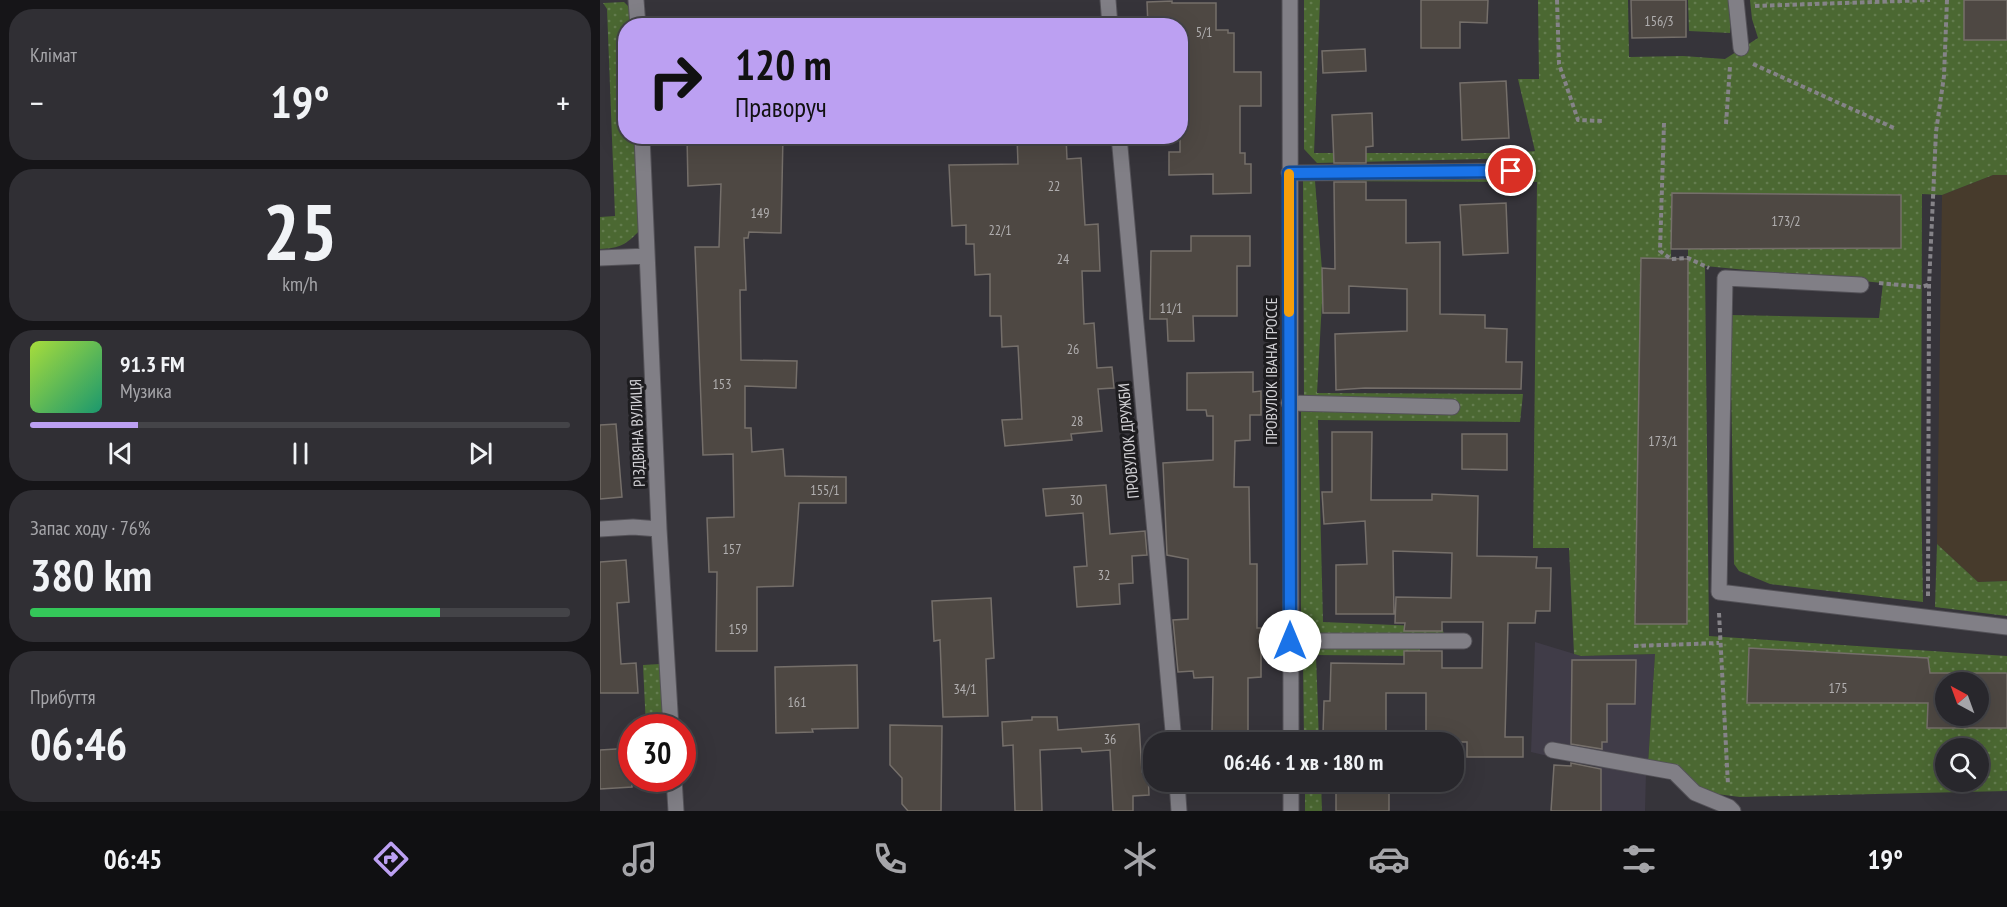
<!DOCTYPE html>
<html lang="uk">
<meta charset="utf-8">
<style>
body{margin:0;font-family:"PT Sans Narrow",sans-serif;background:#302f34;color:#f1f3f6;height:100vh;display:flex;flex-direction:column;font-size:22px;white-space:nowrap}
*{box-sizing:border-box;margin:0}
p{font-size:20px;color:#a5a5a9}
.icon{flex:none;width:33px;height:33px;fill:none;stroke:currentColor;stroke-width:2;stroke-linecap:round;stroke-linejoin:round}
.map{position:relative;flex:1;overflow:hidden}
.details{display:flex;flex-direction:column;gap:9px;padding:9px;background:#161518;width:600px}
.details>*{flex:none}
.hud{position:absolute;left:18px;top:18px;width:570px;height:126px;border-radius:24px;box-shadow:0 6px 24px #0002,0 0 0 2px #444448;background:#bca0f2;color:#111;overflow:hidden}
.needle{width:39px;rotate:319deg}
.buttons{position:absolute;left:1335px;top:672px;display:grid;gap:12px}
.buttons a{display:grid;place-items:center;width:54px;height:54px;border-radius:50%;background:#28272c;box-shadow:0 6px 24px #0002,0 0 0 2px #444448;font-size:30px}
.speed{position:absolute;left:18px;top:714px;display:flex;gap:12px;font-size:30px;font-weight:700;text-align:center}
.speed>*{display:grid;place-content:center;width:78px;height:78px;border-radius:50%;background:#28272c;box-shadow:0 6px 24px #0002,0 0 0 2px #444448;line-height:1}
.speed .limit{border:9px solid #d22;background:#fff;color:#111}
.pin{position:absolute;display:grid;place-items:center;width:51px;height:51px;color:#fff;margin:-26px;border:3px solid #fff;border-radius:50%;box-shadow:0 2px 6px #0007}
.me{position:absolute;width:66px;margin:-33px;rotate:0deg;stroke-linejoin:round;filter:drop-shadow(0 0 4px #0008)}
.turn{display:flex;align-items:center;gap:21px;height:126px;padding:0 18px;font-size:27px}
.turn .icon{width:78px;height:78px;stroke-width:2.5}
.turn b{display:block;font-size:42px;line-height:51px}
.big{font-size:45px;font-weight:800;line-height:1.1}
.details .widget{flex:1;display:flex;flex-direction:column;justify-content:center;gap:9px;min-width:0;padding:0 21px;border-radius:24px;background:#302f34}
.details .dial{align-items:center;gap:0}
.dial b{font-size:78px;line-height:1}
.song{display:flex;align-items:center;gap:18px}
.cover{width:72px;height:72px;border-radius:9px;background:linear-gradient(135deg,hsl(80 70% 55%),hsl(160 70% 35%))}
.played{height:6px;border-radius:3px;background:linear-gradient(90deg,#bca0f2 20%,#444448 20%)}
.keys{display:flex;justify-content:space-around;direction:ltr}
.heat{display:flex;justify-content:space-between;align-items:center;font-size:33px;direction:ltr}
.charge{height:9px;border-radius:4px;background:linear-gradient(90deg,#34c759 76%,#444448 0)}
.trip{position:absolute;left:543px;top:732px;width:321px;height:60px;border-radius:24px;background:#28272c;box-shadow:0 6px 24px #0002,0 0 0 2px #444448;font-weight:800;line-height:60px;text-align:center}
.tabs{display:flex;height:96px;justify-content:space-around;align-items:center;background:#101012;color:#a5a5a9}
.tabs .icon{width:42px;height:42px}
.tabs .on{color:#bca0f2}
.tabs b{font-size:27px;color:#f1f3f6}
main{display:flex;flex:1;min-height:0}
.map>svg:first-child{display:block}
.built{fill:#403c48}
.education{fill:#473b2c}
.grass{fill:url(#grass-dots);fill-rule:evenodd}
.building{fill:#4e4843;stroke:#756f6a;stroke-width:1.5;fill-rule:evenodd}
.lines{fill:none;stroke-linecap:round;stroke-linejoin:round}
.lane-casing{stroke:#545258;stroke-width:17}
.street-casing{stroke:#545258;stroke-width:17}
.path{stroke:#858388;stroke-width:4;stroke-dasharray:4.5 3;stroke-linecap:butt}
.lane{stroke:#817f86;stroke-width:15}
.street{stroke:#817f86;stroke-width:15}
.route-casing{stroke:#114b97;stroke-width:15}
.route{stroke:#1a73e8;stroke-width:10}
.slow{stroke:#f59e0b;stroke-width:10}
.labels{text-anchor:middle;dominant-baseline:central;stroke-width:6;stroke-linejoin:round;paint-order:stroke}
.number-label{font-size:14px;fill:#b1afb0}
.street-label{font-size:16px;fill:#d2d1d5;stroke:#1d1c1f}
</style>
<main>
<section class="details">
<div class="widget"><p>Клімат</p>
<div class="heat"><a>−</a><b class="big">19°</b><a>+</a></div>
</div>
<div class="widget dial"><b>25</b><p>km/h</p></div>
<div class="widget">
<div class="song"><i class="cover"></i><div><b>91.3 FM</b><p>Музика</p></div></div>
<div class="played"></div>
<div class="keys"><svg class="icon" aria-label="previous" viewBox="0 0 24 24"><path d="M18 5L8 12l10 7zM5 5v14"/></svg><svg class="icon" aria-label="pause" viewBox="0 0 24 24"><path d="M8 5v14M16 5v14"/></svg><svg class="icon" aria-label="next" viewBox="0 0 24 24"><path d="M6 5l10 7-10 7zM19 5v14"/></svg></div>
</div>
<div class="widget"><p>Запас ходу · 76%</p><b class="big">380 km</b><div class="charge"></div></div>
<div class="widget"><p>Прибуття</p><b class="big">06:46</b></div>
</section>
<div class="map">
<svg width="1407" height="811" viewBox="0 0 1407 811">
<defs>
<pattern id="grass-dots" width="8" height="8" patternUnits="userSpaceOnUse" patternTransform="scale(1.5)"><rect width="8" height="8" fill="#4b6832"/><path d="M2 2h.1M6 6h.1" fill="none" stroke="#647d4f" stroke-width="1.8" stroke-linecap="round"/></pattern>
</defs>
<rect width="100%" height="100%" fill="#36343a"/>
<path class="built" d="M935,642L981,656L1055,654L1048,765L982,764L931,752Z
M954,765L1001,767L1046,773L1045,811H951Z"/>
<path class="education" d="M1393,175H1407V581L1378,582L1337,544L1342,195Z"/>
<path class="grass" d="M704,0H720L714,153H911L935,151L918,79H939L938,0H1028L1029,57L1083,56L1125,59L1158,38L1152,19L1150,0H1364L1365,40H1407V175H1393L1342,195L1322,194L1321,482L1323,602L1170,584L1139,571L1134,564L1130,315L1279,318L1283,283L1105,266L1109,636L1407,656V673H1330L1328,658L1149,648L1147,703H1328L1327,727L1407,728V791L1140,797L1101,792L1048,765L1055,654L981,656L974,654L969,548H933L937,182L715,181L723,283L717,393L923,394L920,422L718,420L723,622L842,627L844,634H712L701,624V407L704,397L703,176L918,175L921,158L717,163L704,149ZM1072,193L1301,195V248L1088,249L1087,624H1036L1041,259H1071ZM1346,748H1378V782H1346Z
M1088,0H1131L1130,33L1089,31Z
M24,2L29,7L30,25L26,26V136L35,137L40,230C26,245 20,248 0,249V217L15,216L7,9L3,3Z
M1337,544L1378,582L1407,581V616L1335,607Z
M725,647H820V656L716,655L719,742H704L703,660L709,651Z
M60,664L64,727H46L43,665Z
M705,782H721L722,811H705Z"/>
<path class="building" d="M821,0H888L887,23L860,22V48H821Z
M1031,0H1086V37L1032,38Z
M1364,0H1407V40H1364Z
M572,1V3H616V30H628V33H634V72H661V106H640V153H645V164H651V193L613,194V174L569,175V152H580V26H548L547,2Z
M765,49L766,71L723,73L722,51Z
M906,81L909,138L862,140L860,83Z
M772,113L773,146L766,147V163H734L732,115Z
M87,136H183L181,233L149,232L148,238H144L146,290H140L141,360L197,361L196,388L145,386V428H151L152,452L183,449L185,476L246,477V503H199L193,586L157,587V651H116L117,572H109L107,518L134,517L133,454L103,455L95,247H119L121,184L88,186Z
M417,136H466L467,159L481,158L485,225L498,224L500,271H482L484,324L494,323L497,368L512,367L514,388L498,389L502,431L471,434L472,440L405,446L402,420L422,419L418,346L402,347L401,316H390V274L375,275L374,244H366V225L352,226L349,165L418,164Z
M734,182H766V200H806V243L840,242V314L885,315V328L907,329L906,362H922L921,389L765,388L736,390L735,334L807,331V289L749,286V313H723L722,268L735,269Z
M1072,193L1301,195V248L1071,249Z
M906,203L908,253L863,255L860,205Z
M591,236H650V266H637V316H593L594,341H568L567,319H550L551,251H591Z
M1041,258L1088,259L1087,624H1035Z
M653,372V392L661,391V415H650V440L635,441L634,487H649L650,564H657V628H661V677L648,678V742H614L615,732H612L613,677L594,678L593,671L578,672L573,620L588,619V559L567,555L563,463L613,460V416H607L606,410H587V373Z
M16,424L22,497L0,499V425Z
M732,432H772L771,500H832V494L878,496L877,556L937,557L936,568H951L950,611H936L935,623H908L905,737H923V757H867V742H826V693H786V735L723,734L724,701H730L731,663L804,664V651H842V668H882L883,622H842V631H804L805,623H795L796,597L851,598L852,553L793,551L794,614H736V565L767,564L765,521L724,524L722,492H732Z
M862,434H907V470L862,469Z
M506,485L510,534L545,531L547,555L532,556L533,583L519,584L520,604L477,607L474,567L487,566L483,513L446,516L443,489Z
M26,560L29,602L17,603L21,664L36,663L38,693H0V562Z
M391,598L394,658L386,659L388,716L343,717L340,640L334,641L332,601Z
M1149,648L1328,658L1330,673H1407V728H1327L1328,703H1147ZM1346,682H1378V716H1346Z
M972,660H1036L1035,704H1007V742H1002V749L971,744Z
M257,665L258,728L212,729L213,732L176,733L175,667Z
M432,717H457L458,730L539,724L542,772H548L549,795L533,796V811H513L510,750L482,752L481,748L440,750L442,811H415L413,745L403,746L402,722L432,720Z
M290,725L342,726L341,811H308L302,804V778L290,765Z
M32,748V787L0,789V750Z
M971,763L1001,769V811H951L954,765L971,766Z
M736,782H789V811H736Z"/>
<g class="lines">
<defs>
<path id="lane" d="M1136,0L1141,48
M689,173L911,171
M1261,285L1125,278L1119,592L1407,627
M689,403L852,407
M690,641H864
M952,750L1074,772L1095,793L1129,807L1133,811"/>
<path id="street" d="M36,0L38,26
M508,0L510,26
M690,0L691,742
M42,136L59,529L71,728
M519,136L574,742
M0,258L47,256
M0,529L33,527L59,529
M74,778L76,811
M577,782L579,811
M691,782V811"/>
</defs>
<use href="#lane" class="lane-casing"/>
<use href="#street" class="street-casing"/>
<path class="path" d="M957,0L959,64L978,120L1004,121
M1155,6L1330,0
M1153,64L1294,128
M1064,123L1060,251L1071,259L1088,258L1109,268
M1126,124L1130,66
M1279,283L1321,287L1328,285
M1328,596L1329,285L1336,132L1344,76L1347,0
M1119,613L1128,785
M1034,646L1119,643"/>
<use href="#lane" class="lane"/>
<use href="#street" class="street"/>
</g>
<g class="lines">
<defs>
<path id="route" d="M690,641L689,173L911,171"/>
</defs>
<use href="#route" class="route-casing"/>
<use href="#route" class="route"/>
<path class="slow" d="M689,174V312"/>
</g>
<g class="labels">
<g class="number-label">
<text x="1059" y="21">156/3</text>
<text x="604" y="32">5/1</text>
<text x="454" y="186">22</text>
<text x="160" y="213">149</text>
<text x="1186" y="221">173/2</text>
<text x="400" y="230">22/1</text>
<text x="463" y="259">24</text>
<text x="571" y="308">11/1</text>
<text x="473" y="349">26</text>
<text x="122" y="384">153</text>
<text x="477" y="421">28</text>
<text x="1063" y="441">173/1</text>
<text x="225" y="490">155/1</text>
<text x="476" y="500">30</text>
<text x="132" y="549">157</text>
<text x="504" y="575">32</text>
<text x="138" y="629">159</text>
<text x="1238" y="688">175</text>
<text x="365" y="689">34/1</text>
<text x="197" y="702">161</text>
<text x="510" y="739">36</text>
</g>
<g class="street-label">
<text transform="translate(671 371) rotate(-90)">ПРОВУЛОК ІВАНА ГРОССЕ</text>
<text transform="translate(37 433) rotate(-92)">РІЗДВЯНА ВУЛИЦЯ</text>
<text transform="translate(528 441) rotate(-95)">ПРОВУЛОК ДРУЖБИ</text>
</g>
</g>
</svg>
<div class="buttons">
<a><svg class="needle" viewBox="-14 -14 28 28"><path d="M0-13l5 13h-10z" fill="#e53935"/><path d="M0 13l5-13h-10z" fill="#a5a5a9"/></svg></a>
<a><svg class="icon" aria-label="search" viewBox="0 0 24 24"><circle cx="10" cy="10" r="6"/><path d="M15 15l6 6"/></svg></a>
</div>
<div class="speed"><div class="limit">30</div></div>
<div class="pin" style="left:911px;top:171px;background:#d93025"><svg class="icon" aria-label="arrive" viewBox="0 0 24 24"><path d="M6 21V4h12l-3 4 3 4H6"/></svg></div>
<svg class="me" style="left:690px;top:641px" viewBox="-20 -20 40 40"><circle r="19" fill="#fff"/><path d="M0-13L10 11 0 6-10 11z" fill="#1a73e8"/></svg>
<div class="trip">06:46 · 1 хв · 180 m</div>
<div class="hud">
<div class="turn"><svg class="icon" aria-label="right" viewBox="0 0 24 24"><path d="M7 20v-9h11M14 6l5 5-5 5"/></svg><div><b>120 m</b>Праворуч</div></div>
</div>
</div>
</main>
<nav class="tabs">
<b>06:45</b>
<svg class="icon on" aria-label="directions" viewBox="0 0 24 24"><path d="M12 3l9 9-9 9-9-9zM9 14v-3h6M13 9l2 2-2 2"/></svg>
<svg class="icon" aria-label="music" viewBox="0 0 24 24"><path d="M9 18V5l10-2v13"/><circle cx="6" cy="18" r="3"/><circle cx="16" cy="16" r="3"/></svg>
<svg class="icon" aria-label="phone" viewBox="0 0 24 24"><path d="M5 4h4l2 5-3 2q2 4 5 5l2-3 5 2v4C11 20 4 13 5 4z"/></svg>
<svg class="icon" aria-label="climate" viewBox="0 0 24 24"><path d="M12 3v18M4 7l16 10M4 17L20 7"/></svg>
<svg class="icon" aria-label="car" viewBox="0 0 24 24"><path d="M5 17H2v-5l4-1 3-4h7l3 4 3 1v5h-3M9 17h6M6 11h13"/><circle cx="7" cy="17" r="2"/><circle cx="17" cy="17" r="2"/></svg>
<svg class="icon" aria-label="filters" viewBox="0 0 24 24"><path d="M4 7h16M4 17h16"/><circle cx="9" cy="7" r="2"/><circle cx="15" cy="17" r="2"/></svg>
<b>19°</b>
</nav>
